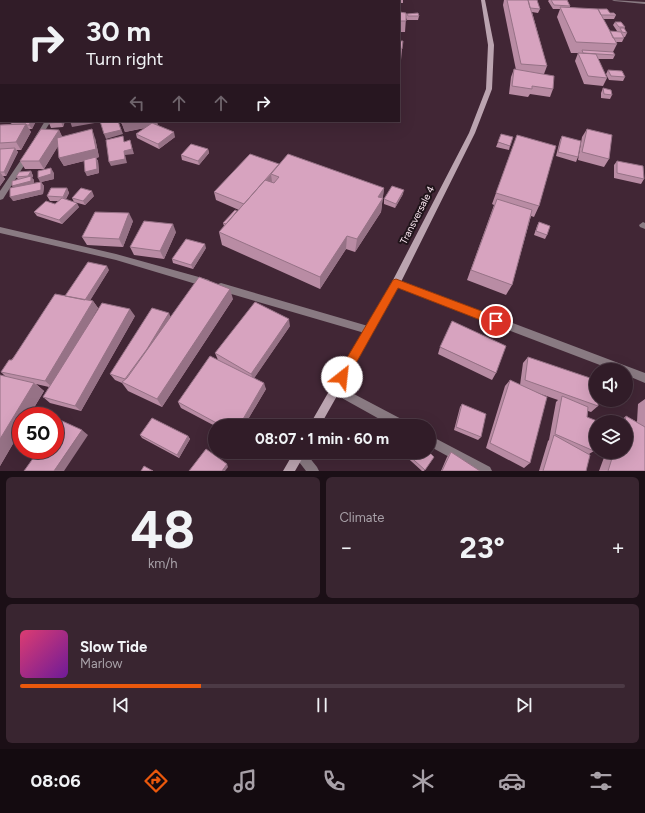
<!DOCTYPE html>
<meta charset="utf-8">
<style>
body{margin:0;font-family:Figtree,sans-serif;background:#392530;color:#f1f3f6;height:100vh;display:flex;flex-direction:column;font-size:15px;white-space:nowrap}
*{box-sizing:border-box;margin:0}
p{font-size:13px;color:#a8a1a8}
.icon{flex:none;width:22px;height:22px;fill:none;stroke:currentColor;stroke-width:2;stroke-linecap:round;stroke-linejoin:round}
.map{position:relative;height:471px;overflow:hidden}
.drawer{display:flex;flex-direction:column;gap:6px;padding:6px;background:#1b0f16;flex:1}
.drawer>*{flex:none}
.hud{position:absolute;left:0px;top:0px;width:400px;height:122px;box-shadow:0 4px 16px #0002,0 0 0 1px #4c3a45;background:#311c28;color:#f1f3f6;overflow:hidden}
.tools{position:absolute;left:589px;top:363px;display:grid;gap:8px}
.tools a{display:grid;place-items:center;width:44px;height:44px;border-radius:50%;background:#311c28;box-shadow:0 4px 16px #0002,0 0 0 1px #4c3a45;font-size:20px}
.speed{position:absolute;left:12px;top:407px;display:flex;gap:8px;font-size:20px;font-weight:700;text-align:center}
.speed>*{display:grid;place-content:center;width:52px;height:52px;border-radius:50%;background:#311c28;box-shadow:0 4px 16px #0002,0 0 0 1px #4c3a45;line-height:1}
.speed .limit{border:6px solid #d22;background:#fff;color:#111}
.pin{position:absolute;display:grid;place-items:center;width:34px;height:34px;color:#fff;margin:-17px;border:2px solid #fff;border-radius:50%;box-shadow:0 1px 4px #0007}
.me{position:absolute;width:44px;margin:-22px;rotate:29deg;stroke-linejoin:round;filter:drop-shadow(0 0 3px #0008)}
.turn{display:flex;align-items:center;gap:14px;height:84px;padding:0 20px;font-size:18px}
.turn .icon{width:52px;height:52px;stroke-width:2.5}
.turn b{display:block;font-size:28px;line-height:34px}
.lanes{display:flex;align-items:center;height:38px;padding:0 20px;background:#0003;justify-content:center;gap:20px;direction:ltr}
.lanes .off{opacity:.35}
.big{font-size:30px;font-weight:700;line-height:1.1}
.drawer .tile{flex:1;display:flex;flex-direction:column;justify-content:center;gap:6px;min-width:0;padding:0 14px;border-radius:6px;background:#392530}
.drawer .dial{align-items:center;gap:0}
.dial b{font-size:52px;line-height:1}
.song{display:flex;align-items:center;gap:12px}
.cover{width:48px;height:48px;border-radius:6px;background:linear-gradient(135deg,hsl(340 70% 55%),hsl(280 70% 35%))}
.played{height:4px;border-radius:2px;background:linear-gradient(90deg,#ea580c 30%,#4c3a45 30%)}
.keys{display:flex;justify-content:space-around;direction:ltr}
.heat{display:flex;justify-content:space-between;align-items:center;font-size:22px;direction:ltr}
.drawer .tiles{flex:1;display:grid;gap:6px;grid-template-columns:1fr 1fr}
.tile:last-child{grid-column:span 2}
.trip{position:absolute;left:208px;top:419px;width:228px;height:40px;border-radius:20px;background:#311c28;box-shadow:0 4px 16px #0002,0 0 0 1px #4c3a45;font-weight:700;line-height:40px;text-align:center}
.tab-bar{display:flex;height:64px;justify-content:space-around;align-items:center;background:#140b10;color:#a8a1a8}
.tab-bar .icon{width:28px;height:28px}
.tab-bar .on{color:#ea580c}
.tab-bar b{font-size:18px;color:#f1f3f6}
.map>svg:first-child{display:block}
.lines{fill:none;stroke-linecap:round;stroke-linejoin:round}
.lane{fill:#897a82;fill-rule:evenodd}
.street{fill:#897a82;fill-rule:evenodd}
.secondary{fill:#bba4b0;fill-rule:evenodd}
.wall{fill:#b98ca4}
.shaded-wall{fill:#967286}
.building{fill:#d7a3bf;stroke:#967286}
.route{fill:#ea580c;stroke:#983908}
.labels{text-anchor:middle;dominant-baseline:central;stroke-width:4;stroke-linejoin:round;paint-order:stroke}
.street-label{font-size:10px;fill:#fce9f3;stroke:#20141a}
</style>
<div class="map">
<svg width="645" height="471" viewBox="0 0 645 471">
<rect width="100%" height="100%" fill="#412635"/>
<g class="lines">
<path class="lane" d="M612,0L645,2V4L614,1Z
M643,222L645,223V229L640,227L639,225Z
M335,384L407,422L408,426H392L331,392L330,389L331,386Z
M429,435L490,467L492,471H475L429,446Z"/>
<path class="street" d="M150,0H154V1H150Z
M0,61H1V65H0Z
M45,121H51L39,140H35L34,139Z
M25,154H27L30,156L3,199L0,200V191Z
M0,227L116,254L206,279L209,280L210,283L209,286L206,287L116,260L0,233Z
M396,279L629,367L645,373V383L626,375V370H613L393,286L392,283L393,280Z
M221,283L368,326L371,327L373,330L371,333L368,334L221,291L218,290L217,287L218,284Z
M294,452H305L317,467L319,471H306L293,454Z"/>
<path class="secondary" d="M481,0H485L494,45L492,89L475,133L399,286L320,426H309L393,280L469,133L486,89L488,45Z
M294,452H306L295,471H283Z"/>
</g>
<path class="wall" d="M54,0H77L66,1H55Z
M260,0H341V1H260Z
M370,0H403V3H399V1H370Z
M504,0H531L540,9L538,13L532,12L547,66L544,74L553,89L550,97L530,94L528,97L509,94L511,77L514,69L516,70L503,5Z
M549,0H567L570,6V7L610,13L616,15L614,19H603L610,31H618H617L613,25L615,22L625,27L624,29L627,33L625,37H623L624,38L622,42H616L617,44L613,52L615,55L613,59H598L607,78L603,86L584,84L575,61L578,53H571L557,17L560,9H553L548,1Z
M399,11L407,14L419,16L418,20H407L406,18L405,32H400L399,41L402,49L401,60H399Z
M0,63H1V108H0Z
M608,70L625,77L623,81L609,80L606,74Z
M603,88L612,95L610,99L601,98V93Z
M13,121H36L32,129H29L31,132L21,150H16L18,152L6,176H3L5,179L0,186V125L11,124Z
M49,121H65L63,127L51,128L49,123Z
M122,124L158,125H156L175,137L159,149L137,138L136,134L145,128L125,132Z
M587,129L609,159L604,167L578,160L582,137Z
M59,130L62,137L95,138L99,157L96,158L98,161L99,173L87,176L84,161L64,166L59,158L58,146L44,169H25L20,161Z
M562,136L578,157L576,162L556,156L560,140Z
M498,142L510,146L509,150L496,147Z
M513,146L539,206L534,217L531,216L512,285L506,295L467,280L494,205L492,204Z
M208,149L209,153L199,165L182,160L181,155Z
M617,161L644,179L641,184L614,178V165Z
M279,164L384,188L381,212L355,252L346,249L320,289L222,245L219,232L224,226L223,223L239,210L216,200L214,192Z
M31,171L33,176L32,178L34,180V183L40,182L54,173V179L41,182L44,186L43,194L13,201L18,179L16,177Z
M67,188L69,193L66,199L79,207L62,224L37,216L34,212L55,204L59,201H50L47,196Z
M403,194L395,208L384,204V199Z
M94,196L85,205L74,202L72,198Z
M133,221L123,247L87,245L82,237Z
M539,222L547,235L545,239L534,235L537,226Z
M176,232L164,259L134,255L130,247Z
M206,248L193,269L173,263L172,259Z
M109,270L90,300L93,301L98,308L85,330L135,316L81,411L50,403L43,397L49,387L36,384L44,391L29,416H21V430L0,466V375L6,377L1,372L65,296Z
M233,299L162,407L128,391L122,383L115,380L110,374L170,317Z
M290,326L254,378L266,389L244,426H215L181,408L178,402L218,360L215,353Z
M440,347L496,373L492,380L438,354Z
M528,357L596,400H608L604,403L598,401V406L591,412L588,411L587,417L594,451L589,454L586,471H539L548,441L549,440L556,402L558,400L535,392L530,463L524,468L486,448L505,386L510,380L520,385L523,363Z
M645,399V471H599L606,452H626V422H619L626,416L637,422L638,404Z
M462,404L481,437L478,440L454,430L460,407Z
M140,435L188,436L190,439L179,458L142,438Z
M401,452H429L434,457L424,471H422Z
M451,452L480,471H441L447,457Z"/>
<path class="shaded-wall" d="M10,0H17L16,1H10Z
M142,0H146V1H137Z
M209,0H220V1H205Z
M227,0H237L234,1H227Z
M0,6H1V14H0Z
M0,51H1V59H0Z
M31,121H36L32,129L29,125Z
M61,121H65L63,127L61,122Z
M70,121H106L72,127Z
M118,121L123,134L106,139L104,134Z
M136,121H157L158,125L125,132L122,124Z
M26,124L31,132L21,150L16,142Z
M92,129L95,138L99,157L96,158L98,161L99,173L87,176L85,172L96,158L64,166L59,158Z
M59,130L63,138L44,169L39,161Z
M174,132L175,137L159,149L158,144Z
M130,140L134,154L125,155L127,163L111,166L109,162L124,151Z
M15,148L18,152L6,176L4,172Z
M208,149L209,153L199,165L198,161Z
M51,168L54,173V179L41,182L44,186L43,194L13,201L10,197L40,182L38,178Z
M31,171L33,176L32,178L34,180V185L15,190L12,186L31,180L28,176Z
M0,172L5,179L0,186Z
M271,174L272,182L246,212L245,204Z
M67,188L69,193L65,201L63,197Z
M384,188L381,212L355,252L357,239L378,197Z
M404,190L403,194L395,208L396,204Z
M92,191L94,196L85,205L83,201Z
M77,203L79,207L62,224L59,220Z
M129,213L133,221L123,247L119,239Z
M173,224L176,232L164,259L160,251Z
M347,236L346,249L320,289V277Z
M205,244L206,248L193,269L191,265Z
M107,266L109,270L88,304L85,300Z
M230,289L233,299L162,407L157,399Z
M93,301L98,308L52,387L45,381Z
M130,309L135,316L81,411L75,406Z
M169,313L172,320L128,380Z
M289,319L290,326L253,380L251,374Z
M34,383L44,391L29,416H21V430L0,466V439Z
M264,383L266,389L244,426H239Z
M82,430L88,435L64,471H54Z
M188,436L190,439L179,458L177,455Z
M227,464L228,467L225,471H222Z"/>
<path class="building" d="M0,0H10V1H1V6H0Z
M19,0H33V1H19Z
M97,0H142L137,1H97Z
M172,0H209L205,1H168Z
M269,0H332L331,1H332H275Z
M507,0H528L547,66L521,64Z
M528,0H537L540,9L530,8Z
M551,0H567L570,6L554,5Z
M560,7L598,9L617,44L576,42Z
M598,9H607L610,13H614L616,15H601Z
M399,12L406,13V21H400L399,41H403L402,49H399Z
M418,13L419,16H408L407,14Z
M615,22H621L625,27H619Z
M620,28H624L627,33L622,32Z
M610,31L621,32L624,38H613Z
M582,50L613,52L615,55L583,53Z
M578,53L596,54L607,78L588,76Z
M0,63H1V71L0,72Z
M514,69L554,76L553,89L532,86V89L512,86Z
M608,70L622,71L625,77L611,76Z
M0,74H1V89H0Z
M603,88L611,90L612,95L604,94Z
M0,89H1V100H0Z
M13,121H31L29,125H27L26,124H11Z
M49,121H61V122L49,123Z
M100,121H118L121,130L104,134Z
M121,121H136L122,124Z
M152,123L174,132L158,144L136,134Z
M26,124L16,142L0,143V125Z
M41,129L59,130L39,161H20Z
M92,129L96,149L59,158L57,138Z
M587,129L612,135L609,159L582,152Z
M501,134L513,137L510,146L498,142Z
M517,135L556,146L539,206L496,193Z
M123,136L124,142L130,140L132,149L124,151L125,159L109,162L106,140Z
M562,136L581,141L578,157L558,152Z
M191,144L208,149L198,161L181,155Z
M15,148L4,172H0V149Z
M250,154L279,164L244,204L214,192Z
M288,154L384,188L378,197L383,198L357,239L347,236L320,277L219,232L265,180L274,183L279,177L271,174Z
M96,157L97,169L85,172L84,160Z
M617,161L643,166L644,179L617,173Z
M51,168V174L38,178V171Z
M31,171L28,176L16,177L19,172Z
M31,176V181L12,186V181Z
M41,182V190L10,197V188Z
M392,186L404,190L396,204L384,199Z
M51,188H67L63,197L47,196Z
M81,188L92,191L83,201L72,198Z
M62,198L77,203L59,220L34,212L46,201L55,204Z
M497,199L532,210L512,285L471,270Z
M235,210L237,211L226,224L223,223Z
M95,212L129,213L119,239L82,237Z
M144,221L173,224L160,251L130,247Z
M539,222L550,226L547,235L536,231Z
M186,239L205,244L191,265L172,259Z
M88,262L107,266L85,300L65,296Z
M199,277L230,289L157,399L122,382L127,378Z
M55,294L93,301L45,381L1,372L9,360H12Z
M255,302L289,319L251,374L215,353Z
M102,303L130,309L75,406L43,397Z
M152,308L169,313L147,349L125,379L110,374Z
M452,321L506,346L496,373L440,347Z
M210,356L264,383L239,426H222L178,402Z
M528,357L596,380V400H598V406L525,380Z
M0,375L34,383L0,439Z
M510,380L547,397L530,463L490,443Z
M562,396L588,407L587,417L597,421V422H596V434L594,451L555,434Z
M462,404L486,414L481,437L456,427Z
M626,416L645,427V471H608L614,452H626V422H625Z
M152,418L188,436L177,455L140,435Z
M60,420L82,430L54,471H24L39,450H55V427Z
M554,435L590,455L586,471H543Z
M206,449L227,464L222,471H189Z
M405,452H429L434,457L425,470Z
M451,452L480,471H442Z
M144,466L153,471H141Z"/>
<path class="route" d="M396,279L500,318L502,321L500,324L496,326L398,288L346,381L342,383L338,381L336,377L338,373L393,280Z"/>
<g class="labels">
<g class="street-label">
<text transform="translate(417 215) rotate(-63)">Transversale 4</text>
</g>
</g>
</svg>
<div class="tools">
<a><svg class="icon" aria-label="sound" viewBox="0 0 24 24"><path d="M4 9h4l5-4v14l-5-4H4zM17 9q2 3 0 6"/></svg></a>
<a><svg class="icon" aria-label="layers" viewBox="0 0 24 24"><path d="M12 4l9 5-9 5-9-5zM3 14l9 5 9-5"/></svg></a>
</div>
<div class="speed"><div class="limit">50</div></div>
<div class="pin" style="left:496px;top:321px;background:#d93025"><svg class="icon" aria-label="arrive" viewBox="0 0 24 24"><path d="M6 21V4h12l-3 4 3 4H6"/></svg></div>
<svg class="me" style="left:342px;top:377px" viewBox="-20 -20 40 40"><circle r="19" fill="#fff"/><path d="M0-13L10 11 0 6-10 11z" fill="#ea580c"/></svg>
<div class="trip">08:07 · 1 min · 60 m</div>
<div class="hud">
<div class="turn"><svg class="icon" aria-label="right" viewBox="0 0 24 24"><path d="M7 20v-9h11M14 6l5 5-5 5"/></svg><div><b>30 m</b>Turn right</div></div>
<div class="lanes"><svg class="icon off" aria-label="left" viewBox="0 0 24 24"><path d="M17 20v-9H6M10 6l-5 5 5 5"/></svg><svg class="icon off" aria-label="ahead" viewBox="0 0 24 24"><path d="M12 20V5M6 11l6-6 6 6"/></svg><svg class="icon off" aria-label="ahead" viewBox="0 0 24 24"><path d="M12 20V5M6 11l6-6 6 6"/></svg><svg class="icon" aria-label="right" viewBox="0 0 24 24"><path d="M7 20v-9h11M14 6l5 5-5 5"/></svg></div>
</div>
</div>
<section class="drawer">
<div class="tiles">
<div class="tile dial"><b>48</b><p>km/h</p></div>
<div class="tile"><p>Climate</p>
<div class="heat"><a>−</a><b class="big">23°</b><a>+</a></div>
</div>
<div class="tile">
<div class="song"><i class="cover"></i><div><b>Slow Tide</b><p>Marlow</p></div></div>
<div class="played"></div>
<div class="keys"><svg class="icon" aria-label="previous" viewBox="0 0 24 24"><path d="M18 5L8 12l10 7zM5 5v14"/></svg><svg class="icon" aria-label="pause" viewBox="0 0 24 24"><path d="M8 5v14M16 5v14"/></svg><svg class="icon" aria-label="next" viewBox="0 0 24 24"><path d="M6 5l10 7-10 7zM19 5v14"/></svg></div>
</div>
</div>
</section>
<nav class="tab-bar">
<b>08:06</b>
<svg class="icon on" aria-label="directions" viewBox="0 0 24 24"><path d="M12 3l9 9-9 9-9-9zM9 14v-3h6M13 9l2 2-2 2"/></svg>
<svg class="icon" aria-label="music" viewBox="0 0 24 24"><path d="M9 18V5l10-2v13"/><circle cx="6" cy="18" r="3"/><circle cx="16" cy="16" r="3"/></svg>
<svg class="icon" aria-label="phone" viewBox="0 0 24 24"><path d="M5 4h4l2 5-3 2q2 4 5 5l2-3 5 2v4C11 20 4 13 5 4z"/></svg>
<svg class="icon" aria-label="climate" viewBox="0 0 24 24"><path d="M12 3v18M4 7l16 10M4 17L20 7"/></svg>
<svg class="icon" aria-label="car" viewBox="0 0 24 24"><path d="M5 17H2v-5l4-1 3-4h7l3 4 3 1v5h-3M9 17h6M6 11h13"/><circle cx="7" cy="17" r="2"/><circle cx="17" cy="17" r="2"/></svg>
<svg class="icon" aria-label="filters" viewBox="0 0 24 24"><path d="M4 7h16M4 17h16"/><circle cx="9" cy="7" r="2"/><circle cx="15" cy="17" r="2"/></svg>
</nav>
